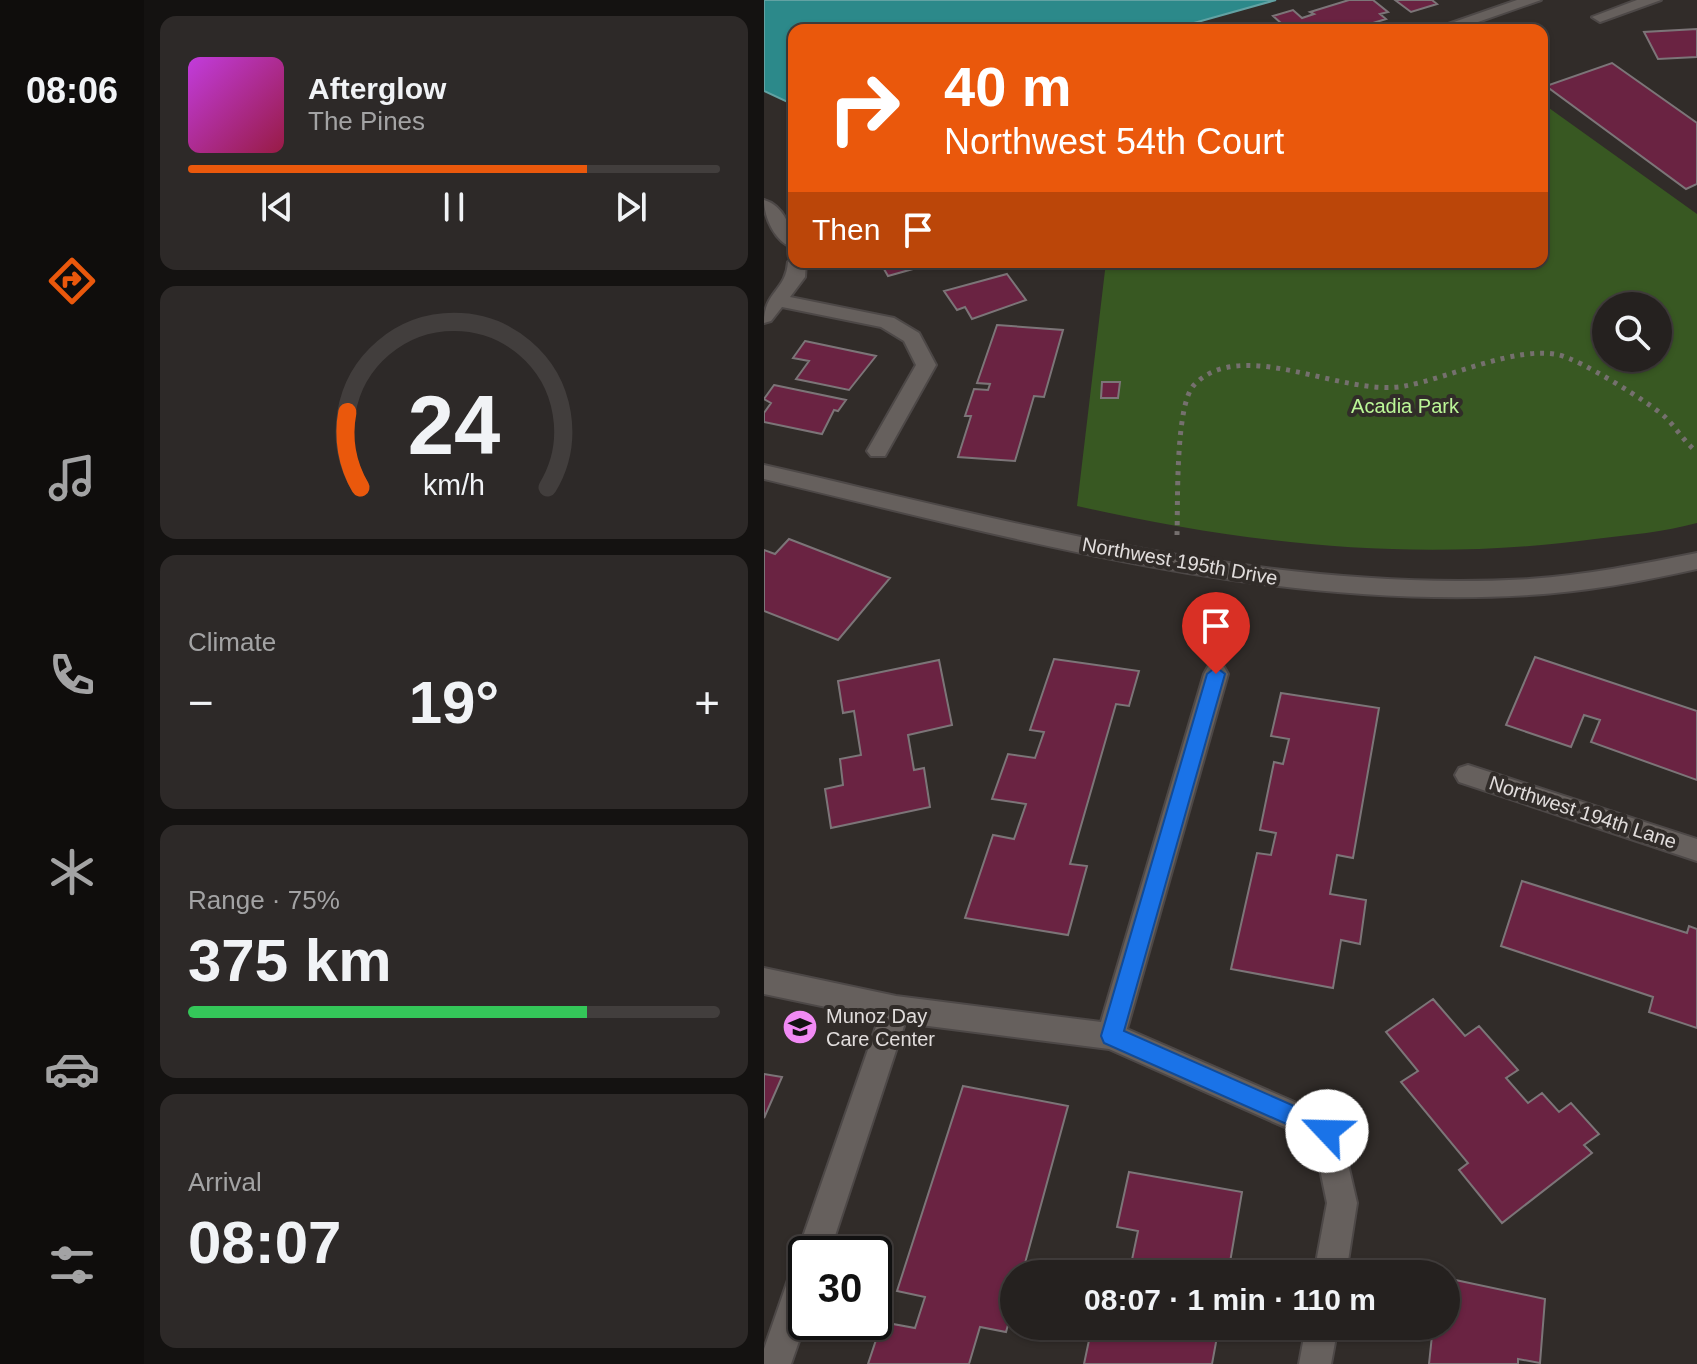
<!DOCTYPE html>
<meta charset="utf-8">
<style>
body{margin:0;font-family:Helvetica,sans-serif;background:#2d2928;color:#f1f3f6;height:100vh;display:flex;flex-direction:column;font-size:30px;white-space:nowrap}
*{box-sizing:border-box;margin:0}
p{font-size:26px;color:#a3a3a4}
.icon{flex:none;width:44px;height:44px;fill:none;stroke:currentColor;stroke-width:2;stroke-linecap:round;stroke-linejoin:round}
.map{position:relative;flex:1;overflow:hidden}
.drawer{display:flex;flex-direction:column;gap:16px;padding:16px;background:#141211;width:620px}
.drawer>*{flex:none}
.hud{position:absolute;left:24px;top:24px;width:760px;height:244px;border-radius:16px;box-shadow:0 2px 6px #0004,0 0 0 2px #423e3d;background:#ea580c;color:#fff;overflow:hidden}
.controls{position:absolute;left:828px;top:292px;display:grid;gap:16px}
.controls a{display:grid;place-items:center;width:80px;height:80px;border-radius:50%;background:#25211f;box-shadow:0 2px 6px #0004,0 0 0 2px #423e3d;font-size:40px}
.speed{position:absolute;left:24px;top:1236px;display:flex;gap:16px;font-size:40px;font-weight:700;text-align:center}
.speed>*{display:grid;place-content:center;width:104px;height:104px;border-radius:50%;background:#25211f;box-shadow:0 2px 6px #0004,0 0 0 2px #423e3d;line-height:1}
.speed .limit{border:4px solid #111;border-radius:12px;background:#fff;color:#111}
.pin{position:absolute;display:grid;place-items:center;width:68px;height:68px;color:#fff;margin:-82px -34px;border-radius:50% 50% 50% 0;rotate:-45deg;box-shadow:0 0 8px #0007}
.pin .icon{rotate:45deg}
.me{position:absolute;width:88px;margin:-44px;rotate:294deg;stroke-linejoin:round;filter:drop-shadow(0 0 6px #0008)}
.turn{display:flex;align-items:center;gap:28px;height:168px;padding:0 24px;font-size:36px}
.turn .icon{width:104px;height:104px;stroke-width:2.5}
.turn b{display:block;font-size:56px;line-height:68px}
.then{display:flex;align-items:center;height:76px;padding:0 24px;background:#0003;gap:16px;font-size:30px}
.big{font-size:60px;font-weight:600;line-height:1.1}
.drawer .card{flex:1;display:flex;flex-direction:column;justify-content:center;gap:12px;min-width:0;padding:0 28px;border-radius:16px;background:#2d2928}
.drawer .dial{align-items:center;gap:0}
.dial svg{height:208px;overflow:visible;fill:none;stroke:#423e3d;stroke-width:7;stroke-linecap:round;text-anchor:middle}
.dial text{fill:#f1f3f6;stroke:none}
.song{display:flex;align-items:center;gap:24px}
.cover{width:96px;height:96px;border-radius:12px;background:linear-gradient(135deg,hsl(290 70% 55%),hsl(340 70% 35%))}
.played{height:8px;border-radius:4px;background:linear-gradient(90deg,#ea580c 75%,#423e3d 75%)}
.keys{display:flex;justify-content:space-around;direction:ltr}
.heat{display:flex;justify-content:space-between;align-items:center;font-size:44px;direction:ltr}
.charge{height:12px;border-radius:6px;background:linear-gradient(90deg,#34c759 75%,#423e3d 0)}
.trip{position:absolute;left:236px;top:1260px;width:460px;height:80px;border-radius:40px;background:#25211f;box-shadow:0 2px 6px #0004,0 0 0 2px #423e3d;font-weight:600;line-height:80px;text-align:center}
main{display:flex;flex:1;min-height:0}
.tab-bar{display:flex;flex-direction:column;width:144px;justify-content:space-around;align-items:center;background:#0f0d0c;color:#a3a3a4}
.tab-bar .icon{width:56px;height:56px}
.tab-bar .current{color:#ea580c}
.tab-bar b{font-size:36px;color:#f1f3f6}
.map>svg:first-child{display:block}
.green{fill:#385822;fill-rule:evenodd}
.water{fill:#2c898a;stroke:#62a2a3;stroke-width:2}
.building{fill:#6a2342;stroke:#7c7578;stroke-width:2}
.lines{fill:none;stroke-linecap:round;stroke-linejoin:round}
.minor-casing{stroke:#4d4847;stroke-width:4}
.path{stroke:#75706e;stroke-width:5;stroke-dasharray:4 6;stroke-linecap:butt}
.minor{fill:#66605d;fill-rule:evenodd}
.route{fill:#1a73e8;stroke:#114b97;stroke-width:2}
.labels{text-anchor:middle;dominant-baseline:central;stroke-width:8;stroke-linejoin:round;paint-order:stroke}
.park-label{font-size:20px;fill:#bbf697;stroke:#312c29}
.street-label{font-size:20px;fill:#e1dddc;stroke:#312c29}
.poi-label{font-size:20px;fill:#e1dddc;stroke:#312c29;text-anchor:start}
</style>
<main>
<nav class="tab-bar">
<b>08:06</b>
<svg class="icon current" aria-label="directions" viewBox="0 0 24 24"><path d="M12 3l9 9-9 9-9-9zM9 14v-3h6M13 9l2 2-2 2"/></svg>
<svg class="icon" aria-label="music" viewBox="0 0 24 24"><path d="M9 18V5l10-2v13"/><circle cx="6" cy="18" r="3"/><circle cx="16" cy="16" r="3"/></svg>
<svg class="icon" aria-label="phone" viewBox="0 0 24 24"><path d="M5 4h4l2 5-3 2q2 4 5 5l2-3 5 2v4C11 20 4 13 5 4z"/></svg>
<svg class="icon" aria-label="climate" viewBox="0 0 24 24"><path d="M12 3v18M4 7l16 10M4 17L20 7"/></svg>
<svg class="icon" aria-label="car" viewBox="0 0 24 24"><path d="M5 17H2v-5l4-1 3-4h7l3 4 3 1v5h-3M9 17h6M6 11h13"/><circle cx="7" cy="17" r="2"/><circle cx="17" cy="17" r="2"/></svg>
<svg class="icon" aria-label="filters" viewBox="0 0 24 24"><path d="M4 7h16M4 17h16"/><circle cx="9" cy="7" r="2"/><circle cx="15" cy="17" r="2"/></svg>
</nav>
<section class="drawer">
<div class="card">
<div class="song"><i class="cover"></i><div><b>Afterglow</b><p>The Pines</p></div></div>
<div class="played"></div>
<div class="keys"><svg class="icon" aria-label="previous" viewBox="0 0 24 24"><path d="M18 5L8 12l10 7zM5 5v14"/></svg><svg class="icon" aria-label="pause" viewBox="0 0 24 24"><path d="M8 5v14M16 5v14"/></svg><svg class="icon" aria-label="next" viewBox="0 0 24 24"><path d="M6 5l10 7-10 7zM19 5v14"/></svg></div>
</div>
<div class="card dial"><svg viewBox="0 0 100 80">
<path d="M14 69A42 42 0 1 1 86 69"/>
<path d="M14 69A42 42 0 0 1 9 40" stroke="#ea580c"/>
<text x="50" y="56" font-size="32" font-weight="700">24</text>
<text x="50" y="72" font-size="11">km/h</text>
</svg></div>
<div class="card"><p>Climate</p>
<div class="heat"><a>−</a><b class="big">19°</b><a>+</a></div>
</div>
<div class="card"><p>Range · 75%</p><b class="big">375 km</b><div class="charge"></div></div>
<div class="card"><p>Arrival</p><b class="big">08:07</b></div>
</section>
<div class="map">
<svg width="933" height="1364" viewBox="0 0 933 1364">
<rect width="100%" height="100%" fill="#312c29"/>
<path class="green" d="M778,103L933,214V523C900,532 865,535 831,539C653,563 487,545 313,506L342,262H778ZM842,306H894V358H842Z"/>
<path class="water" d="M0,0H512L405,30H30V105L0,91Z"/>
<path class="building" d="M585,0H609L624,12L616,14L622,19L596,27L593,24L582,27L585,30H489L518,24L509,16L529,10L538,18L550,14L546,12Z
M631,0H668L673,4L647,12Z
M933,29V57L894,59L880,32Z
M848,63L933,123V184L922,189L782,86Z
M116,262H154L156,267L124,276Z
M243,274L262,300L208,319L201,307L193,310L180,291Z
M233,325L299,330L280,397L270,396L251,461L194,457L207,416H201L210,389L224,390L226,384L213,383Z
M41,341L112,356L85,390L32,379L45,361L29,358Z
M338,382H356L354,398H337Z
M10,385L82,400L74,411L70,410L58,434L0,422V413L7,403L0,399Z
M25,539L126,578L74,640L0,611V550L11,554Z
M771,657L933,711V780L827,742L836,720L820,715L807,747L742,725Z
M290,659L375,671L365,706L352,704L306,864L323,866L304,935L201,918L229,835L250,839L262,804L228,799L244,754L271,758L280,732L266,730Z
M175,660L188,725L144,735L150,770L160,768L166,807L67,828L61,789L79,785L76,759L97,755L90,711L79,713L74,681Z
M517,693L615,708L589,858L573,855L566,894L602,900L596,944L577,940L569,988L467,969L493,853L507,855L512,833L496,830L510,762L519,764L525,739L507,736Z
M758,881L923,933L925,926L933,929V1028L885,1012L889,997L737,946Z
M669,999L701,1036L715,1026L754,1070L742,1078L764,1103L778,1093L795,1112L807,1103L835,1134L820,1145L828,1153L738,1223L695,1170L704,1163L637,1082L654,1071L622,1032Z
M0,1074L18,1077L0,1118Z
M199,1086L304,1106L258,1274H250V1304L242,1332L216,1327L205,1364H104L118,1322L151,1328L161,1297L133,1291Z
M365,1172L478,1192L464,1274H365L374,1231L353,1227Z
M682,1278L781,1299L776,1363L754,1359V1364H665L669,1326H682Z
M328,1326H455L448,1364H320Z"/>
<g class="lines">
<defs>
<path id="minor" d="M753,0H777L691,30H667Z
M873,0H897L836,22L828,17Z
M0,200C19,205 30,230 30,248C11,243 0,217 0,200Z
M30,257V262H42L41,277L26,297L130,318L155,333L172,365L121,456H107L103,451L152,365L140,341L117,327L18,307L7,321L0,323C0,291 22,291 24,262Z
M0,465C249,522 507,594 765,579C822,575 878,564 933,553V569C878,581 822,592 765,595C507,611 249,538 0,479Z
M452,665L460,667L464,674L363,1029L574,1121L593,1203L582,1274H550L563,1203L550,1140L345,1049L141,1023L65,1254H42V1321L27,1364H0V1349L26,1274L31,1263L36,1261L33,1254L115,1018L0,994V968L132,996L337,1022L440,674L444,667Z
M704,765L933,839V861L695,782L691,775L695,768Z
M542,1326H574L567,1364H535Z"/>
</defs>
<use href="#minor" class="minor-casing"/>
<path class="path" d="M413,535C414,506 411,405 430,385C478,335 579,398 641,386C685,378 753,345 795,355C817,360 883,401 900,416C912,427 920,442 933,452"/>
<use href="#minor" class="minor"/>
</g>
<path class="route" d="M452,667L461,674L360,1031L571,1124L574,1131L571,1139L563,1142L340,1043L337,1036L443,674Z"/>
<defs>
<symbol id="school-disc" viewBox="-11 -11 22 22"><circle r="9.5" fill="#f18af4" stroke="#312c29"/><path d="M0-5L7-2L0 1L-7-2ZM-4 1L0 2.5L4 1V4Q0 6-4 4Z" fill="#111"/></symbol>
</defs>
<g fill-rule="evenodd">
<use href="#school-disc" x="16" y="1007" width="40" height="40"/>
</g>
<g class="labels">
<g class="park-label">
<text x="641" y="406">Acadia Park</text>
</g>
<g class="street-label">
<text transform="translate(416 561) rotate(10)">Northwest 195th Drive</text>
<text transform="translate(819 812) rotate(18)">Northwest 194th Lane</text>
</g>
<g class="poi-label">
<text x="62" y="1016">Munoz Day<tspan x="62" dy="23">Care Center</tspan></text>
</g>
</g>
</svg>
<div class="controls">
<a><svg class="icon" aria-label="search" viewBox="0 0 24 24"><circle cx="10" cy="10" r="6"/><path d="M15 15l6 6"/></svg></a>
</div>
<div class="speed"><div class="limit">30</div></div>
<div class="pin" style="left:452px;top:674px;background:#d93025"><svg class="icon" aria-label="arrive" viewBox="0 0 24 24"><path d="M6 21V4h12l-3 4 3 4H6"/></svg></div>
<svg class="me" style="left:563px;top:1131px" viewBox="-20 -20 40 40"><circle r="19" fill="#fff"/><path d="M0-13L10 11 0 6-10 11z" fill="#1a73e8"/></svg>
<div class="trip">08:07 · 1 min · 110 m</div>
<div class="hud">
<div class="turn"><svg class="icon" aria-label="right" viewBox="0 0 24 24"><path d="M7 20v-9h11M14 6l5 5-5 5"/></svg><div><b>40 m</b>Northwest 54th Court</div></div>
<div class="then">Then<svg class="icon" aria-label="arrive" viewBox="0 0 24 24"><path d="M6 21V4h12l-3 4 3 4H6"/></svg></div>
</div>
</div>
</main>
